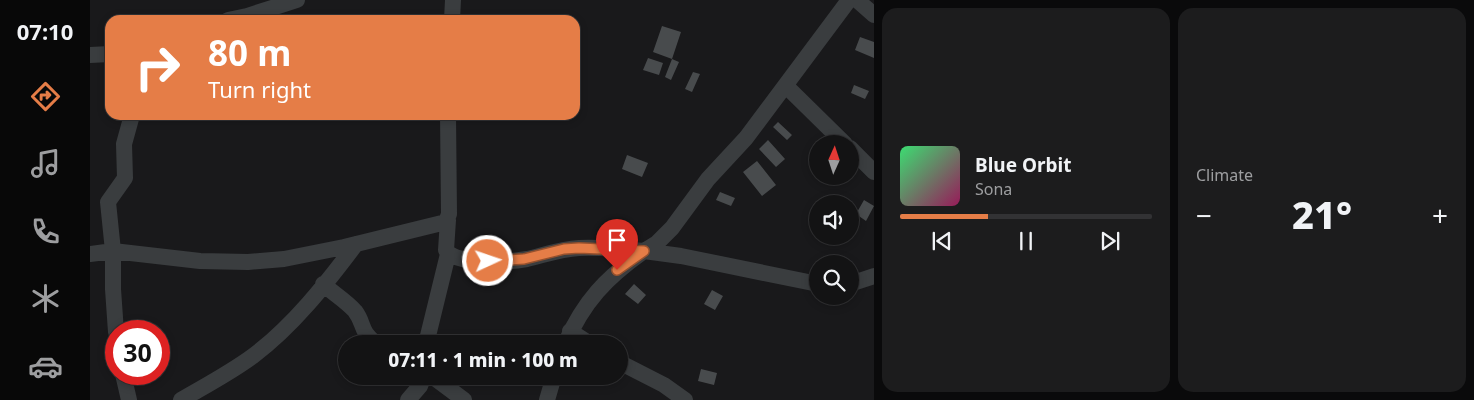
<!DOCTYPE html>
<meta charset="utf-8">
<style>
body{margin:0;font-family:"Noto Sans",sans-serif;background:#1c1c1d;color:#f1f3f6;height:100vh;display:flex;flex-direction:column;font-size:19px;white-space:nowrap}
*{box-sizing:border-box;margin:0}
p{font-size:16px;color:#9d9ea0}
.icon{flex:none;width:28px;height:28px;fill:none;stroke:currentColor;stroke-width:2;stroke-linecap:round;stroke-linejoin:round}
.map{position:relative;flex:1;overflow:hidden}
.drawer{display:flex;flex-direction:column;gap:8px;padding:8px;background:#0a0a0b;width:600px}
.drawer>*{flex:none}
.guide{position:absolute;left:15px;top:15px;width:475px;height:105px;border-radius:15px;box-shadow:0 2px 8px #0003,0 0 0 1px #323234;background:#e57d47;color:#fff;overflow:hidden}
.needle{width:32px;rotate:3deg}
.tools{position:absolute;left:719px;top:135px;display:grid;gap:10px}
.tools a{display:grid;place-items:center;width:50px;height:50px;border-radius:50%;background:#131314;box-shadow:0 2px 8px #0003,0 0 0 1px #323234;font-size:25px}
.speed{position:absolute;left:15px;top:320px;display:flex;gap:10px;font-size:25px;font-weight:700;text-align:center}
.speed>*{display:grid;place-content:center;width:65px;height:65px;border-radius:50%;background:#131314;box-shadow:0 2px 8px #0003,0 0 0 1px #323234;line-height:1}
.speed .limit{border:8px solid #d22;background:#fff;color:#111}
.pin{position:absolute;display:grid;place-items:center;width:42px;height:42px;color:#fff;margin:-51px -21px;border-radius:50% 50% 50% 0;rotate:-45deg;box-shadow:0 0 5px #0007}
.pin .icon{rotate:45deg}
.me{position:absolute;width:55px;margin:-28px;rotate:87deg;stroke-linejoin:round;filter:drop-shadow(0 0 4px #0008)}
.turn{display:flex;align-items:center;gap:18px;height:105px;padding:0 20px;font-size:22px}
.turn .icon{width:65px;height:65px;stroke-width:2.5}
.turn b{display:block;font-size:35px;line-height:42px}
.big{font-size:38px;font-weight:800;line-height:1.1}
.drawer .tile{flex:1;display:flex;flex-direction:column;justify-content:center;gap:8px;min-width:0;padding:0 18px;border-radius:15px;background:#1c1c1d}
.song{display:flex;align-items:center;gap:15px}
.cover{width:60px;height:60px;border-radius:8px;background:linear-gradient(135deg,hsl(140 70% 55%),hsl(330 70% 35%))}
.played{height:5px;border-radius:2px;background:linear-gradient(90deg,#e57d47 35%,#323234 35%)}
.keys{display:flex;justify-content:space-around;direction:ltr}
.heat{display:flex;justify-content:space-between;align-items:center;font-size:28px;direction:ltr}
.drawer .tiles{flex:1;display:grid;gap:8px;grid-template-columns:repeat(2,1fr)}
.trip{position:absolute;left:248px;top:335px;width:290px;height:50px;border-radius:25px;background:#131314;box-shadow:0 2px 8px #0003,0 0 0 1px #323234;font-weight:800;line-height:50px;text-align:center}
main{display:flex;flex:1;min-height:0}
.tabs{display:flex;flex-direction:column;width:90px;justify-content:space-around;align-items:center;background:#080808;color:#9d9ea0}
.tabs .icon{width:35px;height:35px}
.tabs .active{color:#e57d47}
.tabs b{font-size:22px;color:#f1f3f6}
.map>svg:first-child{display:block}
.building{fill:#484b4d}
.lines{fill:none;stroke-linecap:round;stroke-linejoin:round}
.minor{stroke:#3a3d3f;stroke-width:16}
.route-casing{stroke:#95512e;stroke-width:12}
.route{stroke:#e57d47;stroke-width:9}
</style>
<main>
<nav class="tabs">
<b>07:10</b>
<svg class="icon active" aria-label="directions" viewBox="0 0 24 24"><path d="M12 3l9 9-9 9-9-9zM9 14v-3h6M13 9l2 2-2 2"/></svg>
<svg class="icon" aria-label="music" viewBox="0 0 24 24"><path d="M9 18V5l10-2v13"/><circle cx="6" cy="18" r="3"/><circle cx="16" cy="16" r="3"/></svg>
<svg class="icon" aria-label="phone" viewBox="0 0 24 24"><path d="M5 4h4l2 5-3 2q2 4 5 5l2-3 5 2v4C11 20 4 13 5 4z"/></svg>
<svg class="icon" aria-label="climate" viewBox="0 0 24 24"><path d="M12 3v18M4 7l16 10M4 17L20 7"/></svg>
<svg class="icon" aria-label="car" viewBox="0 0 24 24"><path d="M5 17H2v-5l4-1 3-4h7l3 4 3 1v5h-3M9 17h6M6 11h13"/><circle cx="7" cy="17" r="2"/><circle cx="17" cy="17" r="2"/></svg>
</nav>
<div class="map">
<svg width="784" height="400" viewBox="0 0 784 400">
<rect width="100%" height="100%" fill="#19191b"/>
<path class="building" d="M572,26L591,32L582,59L563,52Z
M770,37L784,42V58L765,50Z
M558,58L573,63L569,75L553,70Z
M582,59L589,62L581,80L575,77Z
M603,72L610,74L602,92L595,89Z
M764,85L779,91L775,99L761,93Z
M688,122L702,135L697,140L683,127Z
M678,140L695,159L686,167L669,149Z
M537,155L558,163L552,177L532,169Z
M667,161L686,185L672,196L653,172Z
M630,192L645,198L641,206L626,200Z
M774,200L784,206L776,221L766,214Z
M544,284L556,295L548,304L535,294Z
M622,290L633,296L625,310L614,304Z
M611,369L627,373L624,385L608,381Z"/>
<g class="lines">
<path class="minor" d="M767,0L784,15
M138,20L157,16L207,0
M362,20L363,0
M0,55L20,54
M696,86L755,144
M760,148L784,172
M358,220L356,250C366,266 420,262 437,259C454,255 471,249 489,248C510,247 532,249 554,251L567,243L582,228L618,179L656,138L759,0
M0,254L23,251L110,261L158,262L194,259L254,247L356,222L359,214L358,115
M233,284C243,293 256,301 265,311C275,324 269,331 287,344
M760,284L784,276
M480,331L500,344
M26,332L23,289V251L18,202L35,178L34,144L42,115
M336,344L358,254
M475,344C494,301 516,278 554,251L591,256L728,284
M529,362L574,385L595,400
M33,374L39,400
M342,376L374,400
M91,400C115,386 140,373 163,356C203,326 236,284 266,244
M318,400L330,386L334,376
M457,400L464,376"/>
</g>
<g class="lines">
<defs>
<path id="route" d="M398,261L434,259L474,249L489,248L554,251L527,270"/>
</defs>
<use href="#route" class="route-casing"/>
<use href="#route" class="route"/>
</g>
</svg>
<div class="tools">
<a><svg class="needle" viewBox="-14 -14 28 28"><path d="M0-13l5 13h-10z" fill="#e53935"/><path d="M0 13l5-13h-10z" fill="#9d9ea0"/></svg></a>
<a><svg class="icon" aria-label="sound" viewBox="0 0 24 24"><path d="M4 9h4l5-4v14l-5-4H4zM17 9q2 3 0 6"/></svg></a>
<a><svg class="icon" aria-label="search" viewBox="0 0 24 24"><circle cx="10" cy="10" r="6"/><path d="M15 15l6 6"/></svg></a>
</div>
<div class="speed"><div class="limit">30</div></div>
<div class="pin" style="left:527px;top:270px;background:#d93025"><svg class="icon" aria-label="arrive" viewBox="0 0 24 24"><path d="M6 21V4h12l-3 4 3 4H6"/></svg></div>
<svg class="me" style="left:398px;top:261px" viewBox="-20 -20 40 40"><circle r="17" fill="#e57d47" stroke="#fff" stroke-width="3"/><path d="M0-11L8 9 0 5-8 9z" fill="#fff"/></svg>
<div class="trip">07:11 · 1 min · 100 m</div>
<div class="guide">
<div class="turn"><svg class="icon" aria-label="right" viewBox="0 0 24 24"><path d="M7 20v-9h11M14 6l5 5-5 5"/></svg><div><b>80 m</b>Turn right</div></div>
</div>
</div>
<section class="drawer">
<div class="tiles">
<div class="tile">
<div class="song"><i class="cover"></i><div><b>Blue Orbit</b><p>Sona</p></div></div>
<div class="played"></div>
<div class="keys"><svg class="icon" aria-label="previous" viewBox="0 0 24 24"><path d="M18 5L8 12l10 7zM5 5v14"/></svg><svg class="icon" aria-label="pause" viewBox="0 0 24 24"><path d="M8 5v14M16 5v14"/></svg><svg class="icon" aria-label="next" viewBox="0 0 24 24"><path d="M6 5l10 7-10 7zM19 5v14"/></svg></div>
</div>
<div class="tile"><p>Climate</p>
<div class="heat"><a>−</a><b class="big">21°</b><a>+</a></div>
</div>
</div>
</section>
</main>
